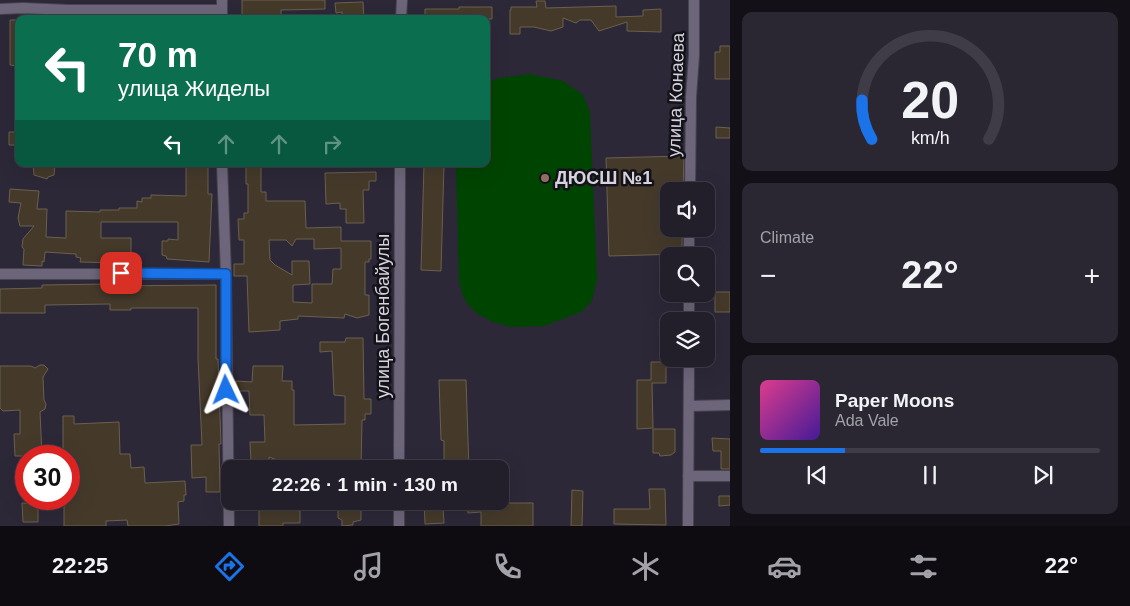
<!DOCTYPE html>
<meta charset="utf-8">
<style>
body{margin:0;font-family:Helvetica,sans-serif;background:#2a2732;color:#f1f3f6;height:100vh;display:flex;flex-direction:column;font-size:19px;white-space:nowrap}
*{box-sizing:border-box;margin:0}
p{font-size:16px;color:#a2a2a8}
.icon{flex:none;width:28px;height:28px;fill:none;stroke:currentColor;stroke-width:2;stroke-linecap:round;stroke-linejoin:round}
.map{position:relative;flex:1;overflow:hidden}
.sheet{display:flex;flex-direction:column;gap:12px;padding:12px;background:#131017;width:400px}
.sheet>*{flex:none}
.banner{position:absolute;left:15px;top:15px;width:475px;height:152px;border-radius:10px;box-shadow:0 5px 20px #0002,0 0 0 1px #3f3c47;background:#0b6e4f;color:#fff;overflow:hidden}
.controls{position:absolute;left:660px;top:182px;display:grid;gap:10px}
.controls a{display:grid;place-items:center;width:55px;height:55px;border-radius:10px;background:#221e2a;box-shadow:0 5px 20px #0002,0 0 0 1px #3f3c47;font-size:25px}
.speed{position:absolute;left:15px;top:445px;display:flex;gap:10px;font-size:25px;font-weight:700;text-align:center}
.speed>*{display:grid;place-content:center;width:65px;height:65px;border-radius:50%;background:#221e2a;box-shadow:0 5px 20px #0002,0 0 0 1px #3f3c47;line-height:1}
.speed .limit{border:8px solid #d22;background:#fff;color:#111}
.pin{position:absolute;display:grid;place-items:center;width:42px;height:42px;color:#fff;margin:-21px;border-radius:10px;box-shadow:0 2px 8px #0006}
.me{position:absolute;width:55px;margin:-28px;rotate:358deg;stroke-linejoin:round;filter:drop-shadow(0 0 4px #0008)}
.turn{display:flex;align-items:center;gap:18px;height:105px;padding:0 20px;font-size:22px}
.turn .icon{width:65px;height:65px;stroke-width:2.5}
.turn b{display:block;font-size:35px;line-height:42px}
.lanes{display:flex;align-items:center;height:48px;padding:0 20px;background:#0003;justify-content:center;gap:25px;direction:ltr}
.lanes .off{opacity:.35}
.big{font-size:38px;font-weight:700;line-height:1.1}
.sheet .tile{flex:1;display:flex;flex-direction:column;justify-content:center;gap:8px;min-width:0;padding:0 18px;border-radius:10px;background:#2a2732}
.sheet .dial{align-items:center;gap:0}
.dial svg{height:130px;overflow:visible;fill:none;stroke:#3f3c47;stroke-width:7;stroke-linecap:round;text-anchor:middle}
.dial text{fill:#f1f3f6;stroke:none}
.song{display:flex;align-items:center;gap:15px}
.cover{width:60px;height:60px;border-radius:8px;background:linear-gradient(135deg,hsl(330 70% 55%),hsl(260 70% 35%))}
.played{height:5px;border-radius:2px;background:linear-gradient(90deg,#1a73e8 25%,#3f3c47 25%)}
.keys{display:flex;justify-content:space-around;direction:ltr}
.heat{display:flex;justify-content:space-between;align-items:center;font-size:28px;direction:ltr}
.trip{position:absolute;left:221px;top:460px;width:288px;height:50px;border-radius:10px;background:#221e2a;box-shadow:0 5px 20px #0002,0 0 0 1px #3f3c47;font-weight:700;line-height:50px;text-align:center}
.tabs{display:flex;height:80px;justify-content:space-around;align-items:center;background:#0e0c11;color:#a2a2a8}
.tabs .icon{width:35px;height:35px}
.tabs .current{color:#1a73e8}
.tabs b{font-size:22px;color:#f1f3f6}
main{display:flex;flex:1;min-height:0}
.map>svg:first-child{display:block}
.green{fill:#004401}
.building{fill:#453a2a;stroke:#6b604e;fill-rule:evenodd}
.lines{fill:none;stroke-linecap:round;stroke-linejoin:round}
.street-casing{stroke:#484351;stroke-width:12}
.street{stroke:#6d667a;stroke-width:10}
.route-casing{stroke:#114b97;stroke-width:12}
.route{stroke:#1a73e8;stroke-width:9}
.education-dot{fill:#8d6e63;stroke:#141219;stroke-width:2}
.labels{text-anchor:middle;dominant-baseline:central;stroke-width:5;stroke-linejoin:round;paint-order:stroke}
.street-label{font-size:18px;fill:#d6d3de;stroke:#141219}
.poi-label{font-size:18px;font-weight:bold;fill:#d6d3de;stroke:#141219;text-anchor:start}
</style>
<main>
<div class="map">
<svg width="730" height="526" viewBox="0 0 730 526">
<rect width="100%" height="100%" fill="#2d2838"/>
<path class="green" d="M530,74L563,81L583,95L590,112L597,279L592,301L581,312L544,326L512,327L493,322L478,314L469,306L463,296L459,282L456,164H486V83L499,78Z"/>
<path class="building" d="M242,0H325V9L281,10V19H242Z
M536,1H545L546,8L616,6V17L643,16V10L661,9V32L627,31V22L599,31L591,20H580L576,23L563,18V27L551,31L534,27H520V34H510V10H511V7H537Z
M363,2L364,19H342V12L336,13L335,3Z
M459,7H492V19H425V9H459Z
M10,20H19V66L10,65Z
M720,46H730V79H715V52H720Z
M716,127L730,128V138H716Z
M9,132H19V145H9Z
M684,156L683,191H669V229H682V254L609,256L606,158Z
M33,164H55L54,175L48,177L47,179L34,175Z
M186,164H208V194H212L209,262L167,259L166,256L162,255V241H168V239L178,240V222H101V238H131V260H124V263L80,262L81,258L76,257V254L45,252L44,262L42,261V266L23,265L24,249L22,247L23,239L34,226H20L18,218L21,203L9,202L10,189L39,191L37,209H47L46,237L66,238V211L100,212V210H119V208H137V201L142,202V198H151V195L186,196Z
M246,164H261V192H266V201H305L306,228L341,227V241H371V259H369V262H365V295H369V315L357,318L345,314L344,318L298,316V319L280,321V330L249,332L247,276H234V264H244V240H239L238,219H244V213H248V184H246ZM296,239H314V249L341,248V269H333L332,284H312V303L293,302V285L310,284L309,261H292V275L275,265L270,260L269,240H286L292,246Z
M424,164H444L441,271L421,270Z
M376,172V181H369V190H363L364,223H346V209H340V203L326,204L325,173Z
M108,284V286L216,285V359H218L221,444H219L220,492H206V477L192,478L191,445H202L198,358V308H131V310H110V304L45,305V313H0V289L42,288V285Z
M715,292H730V312H715Z
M346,338H363L364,399H371V414H365V420H362L361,469H342L343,464L317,465L302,461L294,466L269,457V461H251L250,442H265L264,415H250L249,391H236V381L252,382L253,366H283L282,381H292V390H294V425L345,424V396L334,395L332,351L320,352V342H345Z
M651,362H666V383H652L653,428L637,429V380H651Z
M40,365H44L48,369L43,377L44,400L46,404L45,409L40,412L42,456H15L14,434H20V410L3,411L0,408V366H31L35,368Z
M439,380H466L469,469H444V441L441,440Z
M63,416H74V424L119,422L120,454H130L131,468L144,467L145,483L185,481L186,495H184V501L178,502L179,524L165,526H128L127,520L106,521V526H64V499H69V456H63Z
M653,429H675V452L671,455L660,456L659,453H653Z
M712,438L730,439V469H721V451H713Z
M649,489H665L666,525L614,524V509H650Z
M572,490L583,491L582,526H571Z
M719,496H730V505L719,506Z
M280,501H300V523H283V526H259V504H280Z
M338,501H361V520L353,522V525L342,526V520L338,518Z
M424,501H439V508H443L444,523L425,524Z
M22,503L38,504V522H23Z
M467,503H533V526H481V512L468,513Z"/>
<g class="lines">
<defs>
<path id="street" d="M222,0V19
M0,9L23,8L69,10H222
M401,19L402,0
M222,164L226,274L229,526
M690,191L691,97L694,55V0
M689,256V229
M0,274H226
M689,321V294
M690,406L730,405
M399,469L400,164
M688,476H730
M399,526V501
M688,526L689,359"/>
</defs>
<use href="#street" class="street-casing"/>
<use href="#street" class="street"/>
</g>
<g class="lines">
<defs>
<path id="route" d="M121,273L226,274V390"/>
</defs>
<use href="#route" class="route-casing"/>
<use href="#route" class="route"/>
</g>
<circle class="education-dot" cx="545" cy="178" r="5"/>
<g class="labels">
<g class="street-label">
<text transform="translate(676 95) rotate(-88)">улица Конаева</text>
<text transform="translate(383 316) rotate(-90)">улица Богенбайулы</text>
</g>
<g class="poi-label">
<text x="555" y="178">ДЮСШ №1</text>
</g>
</g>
</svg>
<div class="controls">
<a><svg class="icon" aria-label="sound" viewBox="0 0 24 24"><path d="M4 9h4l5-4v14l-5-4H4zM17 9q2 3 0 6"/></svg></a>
<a><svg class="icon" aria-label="search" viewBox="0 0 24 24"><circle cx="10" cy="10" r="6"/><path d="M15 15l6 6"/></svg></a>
<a><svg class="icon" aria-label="layers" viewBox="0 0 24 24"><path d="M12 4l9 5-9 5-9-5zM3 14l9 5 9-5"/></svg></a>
</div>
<div class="speed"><div class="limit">30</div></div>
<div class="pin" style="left:121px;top:273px;background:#d93025"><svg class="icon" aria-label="arrive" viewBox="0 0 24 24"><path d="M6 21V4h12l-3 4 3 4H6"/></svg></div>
<svg class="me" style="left:226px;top:390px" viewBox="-20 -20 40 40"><path d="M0-17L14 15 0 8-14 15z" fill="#1a73e8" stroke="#fff" stroke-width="4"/></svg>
<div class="trip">22:26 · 1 min · 130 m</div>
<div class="banner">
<div class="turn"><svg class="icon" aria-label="left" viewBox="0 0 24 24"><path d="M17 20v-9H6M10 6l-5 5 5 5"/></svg><div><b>70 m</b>улица Жиделы</div></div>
<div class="lanes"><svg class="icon" aria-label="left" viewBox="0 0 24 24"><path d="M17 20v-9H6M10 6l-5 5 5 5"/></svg><svg class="icon off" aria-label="ahead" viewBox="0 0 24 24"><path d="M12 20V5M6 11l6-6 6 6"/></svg><svg class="icon off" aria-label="ahead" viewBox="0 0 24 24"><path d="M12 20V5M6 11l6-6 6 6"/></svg><svg class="icon off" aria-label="right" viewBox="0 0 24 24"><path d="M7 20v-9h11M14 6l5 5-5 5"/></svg></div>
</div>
</div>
<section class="sheet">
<div class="tile dial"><svg viewBox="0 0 100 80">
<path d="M14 69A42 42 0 1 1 86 69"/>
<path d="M14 69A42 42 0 0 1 8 45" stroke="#1a73e8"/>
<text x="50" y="56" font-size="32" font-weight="700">20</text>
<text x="50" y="72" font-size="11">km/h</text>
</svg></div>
<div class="tile"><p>Climate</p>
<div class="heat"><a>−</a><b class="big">22°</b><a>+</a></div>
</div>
<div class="tile">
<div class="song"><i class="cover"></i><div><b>Paper Moons</b><p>Ada Vale</p></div></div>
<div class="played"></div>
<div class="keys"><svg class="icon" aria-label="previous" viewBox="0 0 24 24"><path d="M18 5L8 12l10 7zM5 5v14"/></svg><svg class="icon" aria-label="pause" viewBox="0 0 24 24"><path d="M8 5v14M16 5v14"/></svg><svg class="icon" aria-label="next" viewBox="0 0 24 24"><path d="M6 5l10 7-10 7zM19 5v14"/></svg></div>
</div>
</section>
</main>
<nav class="tabs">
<b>22:25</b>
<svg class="icon current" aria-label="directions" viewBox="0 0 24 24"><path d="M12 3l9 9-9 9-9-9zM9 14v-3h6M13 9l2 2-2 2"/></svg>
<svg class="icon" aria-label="music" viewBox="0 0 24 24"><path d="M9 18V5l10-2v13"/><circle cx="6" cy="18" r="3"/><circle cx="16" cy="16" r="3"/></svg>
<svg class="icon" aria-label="phone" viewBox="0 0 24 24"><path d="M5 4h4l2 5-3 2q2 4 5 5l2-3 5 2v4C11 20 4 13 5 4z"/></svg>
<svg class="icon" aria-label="climate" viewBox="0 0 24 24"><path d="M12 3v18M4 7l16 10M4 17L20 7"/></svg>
<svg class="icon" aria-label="car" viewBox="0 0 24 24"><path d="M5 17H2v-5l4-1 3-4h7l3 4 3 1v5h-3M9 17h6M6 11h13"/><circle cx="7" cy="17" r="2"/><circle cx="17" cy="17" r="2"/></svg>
<svg class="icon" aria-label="filters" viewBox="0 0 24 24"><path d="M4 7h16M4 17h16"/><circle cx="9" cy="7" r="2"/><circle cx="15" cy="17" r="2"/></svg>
<b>22°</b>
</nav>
